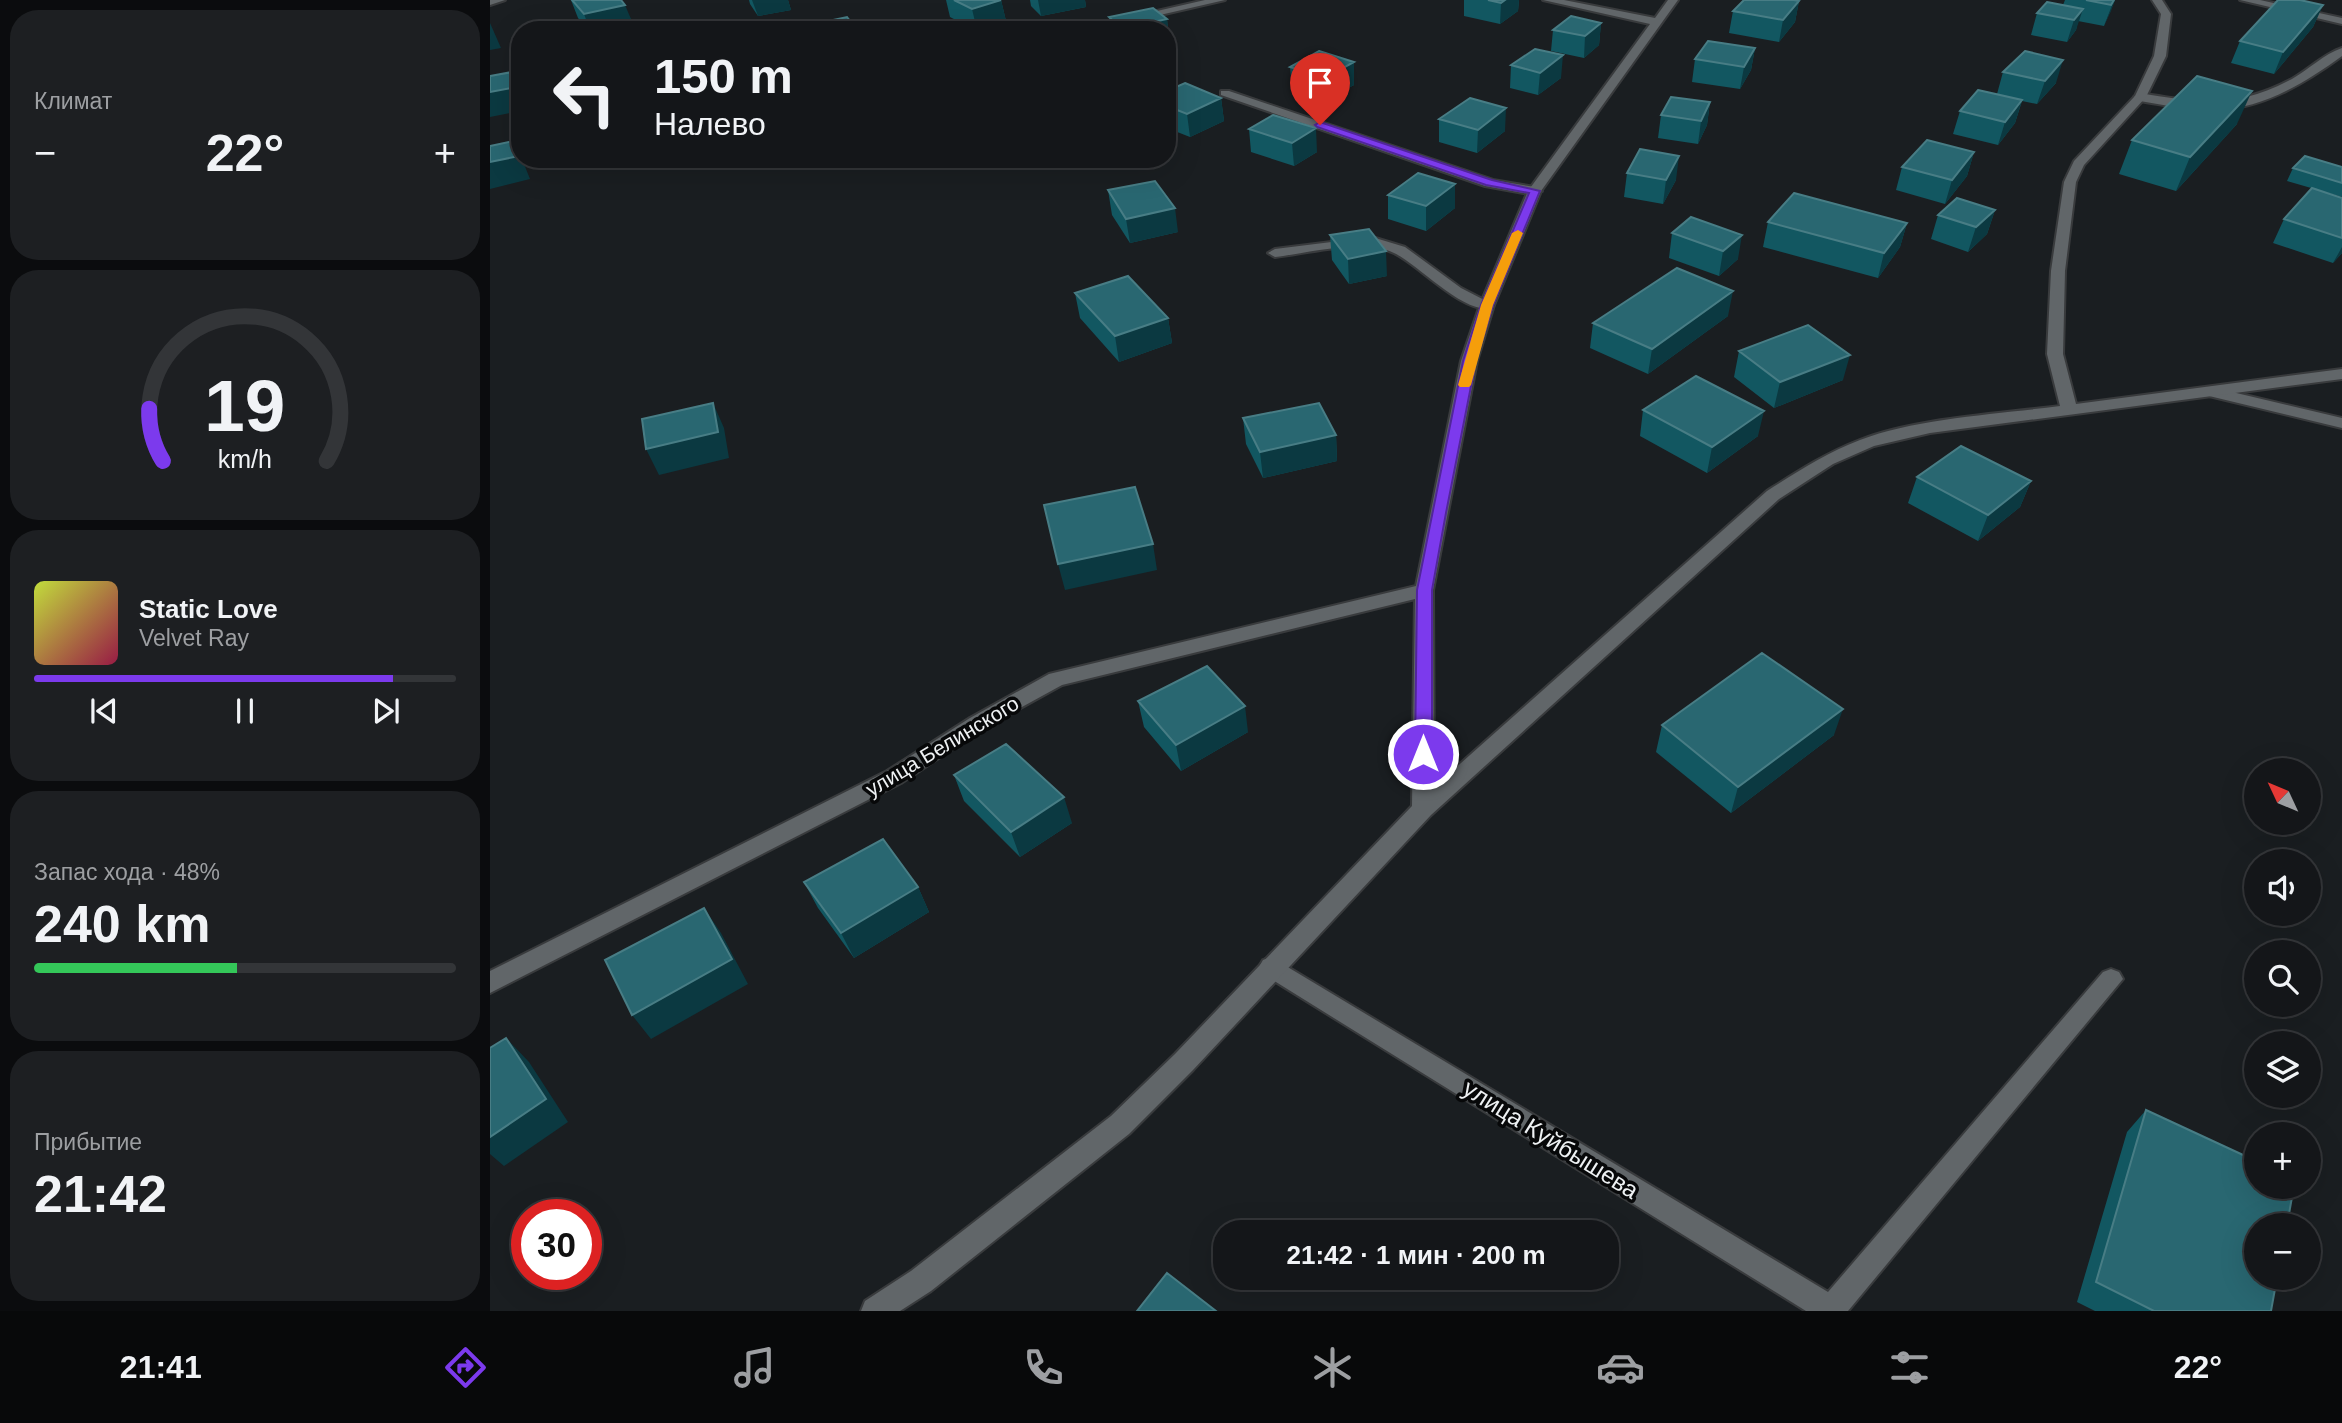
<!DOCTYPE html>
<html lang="ru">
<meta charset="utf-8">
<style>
body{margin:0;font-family:Helvetica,sans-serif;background:#1d1f22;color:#f1f3f6;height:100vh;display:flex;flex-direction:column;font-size:26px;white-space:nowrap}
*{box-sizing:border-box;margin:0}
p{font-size:23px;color:#9d9fa2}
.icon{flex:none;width:38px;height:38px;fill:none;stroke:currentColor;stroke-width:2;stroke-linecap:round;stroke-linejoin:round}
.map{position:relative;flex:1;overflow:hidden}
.details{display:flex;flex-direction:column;gap:10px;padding:10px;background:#0b0c0e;width:490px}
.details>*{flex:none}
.top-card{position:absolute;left:21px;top:21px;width:665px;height:147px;border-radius:28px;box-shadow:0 7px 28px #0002,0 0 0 2px #333538;background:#141619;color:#f1f3f6;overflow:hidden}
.needle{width:46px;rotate:314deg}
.controls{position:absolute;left:1754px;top:758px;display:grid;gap:14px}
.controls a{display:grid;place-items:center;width:77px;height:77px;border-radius:50%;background:#141619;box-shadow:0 7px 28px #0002,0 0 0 2px #333538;font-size:35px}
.speed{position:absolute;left:21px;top:1199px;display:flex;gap:14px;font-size:35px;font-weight:700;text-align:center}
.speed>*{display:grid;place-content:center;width:91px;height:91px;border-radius:50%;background:#141619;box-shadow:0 7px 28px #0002,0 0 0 2px #333538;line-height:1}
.speed .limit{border:10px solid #d22;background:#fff;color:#111}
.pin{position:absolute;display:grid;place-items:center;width:60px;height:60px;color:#fff;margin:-72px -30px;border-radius:50% 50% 50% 0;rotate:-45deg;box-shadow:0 0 7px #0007}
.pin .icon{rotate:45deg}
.me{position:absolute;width:77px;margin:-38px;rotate:0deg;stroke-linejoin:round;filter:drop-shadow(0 0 5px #0008)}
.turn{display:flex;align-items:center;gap:24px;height:147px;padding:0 28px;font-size:32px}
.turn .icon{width:91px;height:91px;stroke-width:2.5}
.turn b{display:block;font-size:49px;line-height:60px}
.big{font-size:52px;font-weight:800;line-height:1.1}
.details .card{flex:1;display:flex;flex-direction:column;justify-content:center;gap:10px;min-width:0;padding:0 24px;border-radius:28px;background:#1d1f22}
.details .dial{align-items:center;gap:0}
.dial svg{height:182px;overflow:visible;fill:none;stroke:#333538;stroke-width:7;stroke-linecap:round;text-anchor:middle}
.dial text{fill:#f1f3f6;stroke:none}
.song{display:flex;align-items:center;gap:21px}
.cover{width:84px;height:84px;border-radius:10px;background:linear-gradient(135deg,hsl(70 70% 55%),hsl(340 70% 35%))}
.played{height:7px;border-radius:4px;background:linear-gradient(90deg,#7c3aed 85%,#333538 85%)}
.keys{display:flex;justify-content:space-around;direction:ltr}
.heat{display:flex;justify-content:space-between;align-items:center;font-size:38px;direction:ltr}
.charge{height:10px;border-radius:5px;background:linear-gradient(90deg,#34c759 48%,#333538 0)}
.trip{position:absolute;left:723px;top:1220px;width:406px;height:70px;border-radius:28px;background:#141619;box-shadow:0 7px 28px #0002,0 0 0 2px #333538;font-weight:800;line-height:70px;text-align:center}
.tab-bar{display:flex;height:112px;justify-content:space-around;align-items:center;background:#08090a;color:#9d9fa2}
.tab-bar .icon{width:49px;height:49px}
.tab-bar .active{color:#7c3aed}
.tab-bar b{font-size:32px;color:#f1f3f6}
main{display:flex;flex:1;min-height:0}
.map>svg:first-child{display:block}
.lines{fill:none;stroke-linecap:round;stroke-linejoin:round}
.service-casing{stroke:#393b3d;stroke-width:4}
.minor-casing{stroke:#393b3d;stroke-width:4}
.service{fill:#616669;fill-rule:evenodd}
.minor{fill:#616669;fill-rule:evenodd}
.wall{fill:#125761}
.shaded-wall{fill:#0b3941}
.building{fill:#296771;stroke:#487d85;stroke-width:2}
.route{fill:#7c3aed;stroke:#51269a;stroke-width:2}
.slow{fill:#f59e0b}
.labels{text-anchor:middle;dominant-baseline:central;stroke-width:7;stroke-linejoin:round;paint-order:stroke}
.street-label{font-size:21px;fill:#eef1f3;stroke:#070809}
.near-street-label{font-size:24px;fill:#eef1f3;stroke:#070809}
</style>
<main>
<section class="details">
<div class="card"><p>Климат</p>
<div class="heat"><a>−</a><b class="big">22°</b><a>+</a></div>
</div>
<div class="card dial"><svg viewBox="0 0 100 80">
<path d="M14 69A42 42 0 1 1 86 69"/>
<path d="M14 69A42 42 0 0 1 8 46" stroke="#7c3aed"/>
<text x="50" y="56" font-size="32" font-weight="700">19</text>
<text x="50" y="72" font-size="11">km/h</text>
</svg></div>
<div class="card">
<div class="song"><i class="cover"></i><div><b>Static Love</b><p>Velvet Ray</p></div></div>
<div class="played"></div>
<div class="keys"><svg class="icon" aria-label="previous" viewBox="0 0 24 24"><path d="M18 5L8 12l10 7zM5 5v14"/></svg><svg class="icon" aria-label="pause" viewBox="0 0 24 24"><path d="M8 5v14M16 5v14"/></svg><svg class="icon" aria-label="next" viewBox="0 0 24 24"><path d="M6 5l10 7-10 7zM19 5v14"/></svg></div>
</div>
<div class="card"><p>Запас хода · 48%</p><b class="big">240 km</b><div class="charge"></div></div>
<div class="card"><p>Прибытие</p><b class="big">21:42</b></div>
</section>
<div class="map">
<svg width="1852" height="1311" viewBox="0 0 1852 1311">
<rect width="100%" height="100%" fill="#1a1e21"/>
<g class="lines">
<defs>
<path id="service" d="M1750,0H1770L1852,18V24Z
M1852,48V56C1815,83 1772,109 1725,110C1700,111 1675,105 1650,101L1644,97L1650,93C1709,103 1746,109 1802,79C1818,70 1834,54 1852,48Z
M731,91H739L1003,180L1045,187L1052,191L1045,195L995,186L731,95Z
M882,237L915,247L971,288L1004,305L1002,308C974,315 928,264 904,253C873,238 819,253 785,257L778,253L785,249Z
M1721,387L1852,418V428L1715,395L1713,392Z
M781,957L1338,1292L1613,972L1621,969L1629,972L1633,979L1358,1311H1316L773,974L769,967L773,960Z"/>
<path id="minor" d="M0,0H15L0,5Z
M715,0H735L605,30H584Z
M1053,0H1074L1165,18L1178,0H1188L1051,191L1004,305L987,361L943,590L944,787L1277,491C1307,472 1336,453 1370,440C1426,418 1510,414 1570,406L1557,354L1561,271L1574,182L1584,161L1645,96L1664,56L1671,14L1662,0H1672L1681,14L1676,56L1656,97L1594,165L1586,182L1575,271L1573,354L1586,404L1852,369V379L1440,433L1384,446L1343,464L1289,499L941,815L703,1070L639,1134L441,1291L410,1311H371L375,1301L421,1271L621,1116L685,1054L922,806L925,599L572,685L494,728L411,783L0,993V971L397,771L480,718L559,674L926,586L971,361L990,305L1038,191L1160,24Z
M30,144V152L0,158V150Z"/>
</defs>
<use href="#service" class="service-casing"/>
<use href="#minor" class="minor-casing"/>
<use href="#service" class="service"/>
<use href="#minor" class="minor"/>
</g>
<path class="wall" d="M81,0H131L144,26L130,30H98L88,18Z
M259,0H298L301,10L268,16L260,4Z
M456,0H511L516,21L490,30H485L460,17Z
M540,0H595L596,7L551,16L541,6Z
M974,0H1029L1028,11L1010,24L974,16Z
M1575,0H1625L1614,26L1588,21L1586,30L1577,42L1541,35L1547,13L1573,5Z
M1309,1L1305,22L1289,42L1239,33L1243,11Z
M1833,5L1823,27L1784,74L1741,63L1750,41Z
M619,17L677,19L679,41L677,30H621Z
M1111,23L1109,45L1094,58L1061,51L1063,30Z
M1265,48L1261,70L1250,89L1202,82L1205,59Z
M1021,65L1071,78L1048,95L1020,88Z
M800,67L864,85L836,100L802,89Z
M1513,72L1566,83L1547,104L1532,101L1525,123L1508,145L1463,134L1470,111L1507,94Z
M677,91L731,98L734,121L700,137L677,128Z
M1220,102L1217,125L1208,144L1168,138L1171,115Z
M783,115L827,152L804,166L761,152L759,129Z
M949,119L1015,131L987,153L949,142Z
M1747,124L1686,191L1629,174L1642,140Z
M1484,152L1477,176L1455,204L1406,190L1412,167Z
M1852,167V197L1797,181L1803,168Z
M1137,173L1186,180L1173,204L1134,197Z
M965,184V208L936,231L898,219V195Z
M618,190L688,232L640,243L622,215Z
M1852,198V253L1843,263L1783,243L1794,219Z
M1505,210L1497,234L1478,252L1441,239L1448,215Z
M1201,217L1248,259L1229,276L1179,258L1182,233Z
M1278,222L1417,223L1410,247L1388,278L1273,247Z
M840,235L897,276L859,284L842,260Z
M585,293L678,318L682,343L629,362L590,318Z
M1238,316L1158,374L1100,348L1103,323Z
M1249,351L1353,380L1284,408L1244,377Z
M1153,410L1268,436L1217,473L1150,436Z
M753,418L846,435L847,461L773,478L756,444Z
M1427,477L1541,481L1530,507L1488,541L1418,503Z
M648,701L758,732L691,771L654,727Z
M1172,725L1344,735L1241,813L1166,752Z
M464,775L582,823L530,857L474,801Z
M314,882L428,887L439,912L364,958L328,908Z
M1656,1110L1781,1311H1605L1587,1302L1637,1132Z"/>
<path class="shaded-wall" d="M262,0H298L301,10L268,16Z
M511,0L516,21L487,30L482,9Z
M548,0H595L596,7L551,16Z
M1015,0H1029L1028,11L1010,24L1011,3Z
M1624,0H1625L1621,11L1614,26Z
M1309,1L1305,22L1289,42L1293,20Z
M135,5L144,26L130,30H100L94,14Z
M1833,5L1823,27L1784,74L1793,52Z
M1593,9L1586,30L1577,42L1584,20Z
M677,19L679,41H677V30H632Z
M0,23L11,48L0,50Z
M1111,23L1109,45L1094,58L1095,36Z
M1265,48L1261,70L1250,89L1254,67Z
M1073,55L1071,78L1048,95L1050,73Z
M1573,60L1566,83L1547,104L1555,81Z
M864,62V85L836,100L835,78Z
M22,72L30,89V111L0,117V92Z
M1762,91L1747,124L1686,191L1700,157Z
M731,98L734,121L700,137L697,114Z
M1532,100L1525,123L1508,145L1515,122Z
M1220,102L1217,125L1208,144L1211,121Z
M1016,108L1015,131L987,153L988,130Z
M826,128L827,152L804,166L802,143Z
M23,141L30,155V159H32L40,179L0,189V162Z
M1484,152L1477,176L1455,204L1462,180Z
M1189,156L1186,180L1173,204L1176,180Z
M99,159H141L103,168Z
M965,184V208L936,231V206Z
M685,208L688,232L640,243L636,219Z
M1505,210L1497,234L1478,252L1486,227Z
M1417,223L1410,247L1388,278L1394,253Z
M1252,235L1248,259L1229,276L1233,251Z
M1852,247V253L1843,263Z
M896,251L897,276L859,284L858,259Z
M1243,291L1238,316L1158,374L1162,349Z
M678,318L682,343L629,362L625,336Z
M1360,355L1353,380L1284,408L1290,382Z
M223,403L234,428L239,458L169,475L156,449Z
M1274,411L1268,436L1217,473L1222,447Z
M846,435L847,461L773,478L770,452Z
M1541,481L1530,507L1488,541L1498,515Z
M663,544L667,570L575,590L568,564Z
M755,706L758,732L691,771L686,745Z
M1353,709L1344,735L1241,813L1248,787Z
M574,797L582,823L530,857L521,832Z
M428,887L439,912L364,958L351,933Z
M214,908L231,933L258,984L161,1039L142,1015Z
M16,1038L39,1062L78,1122L14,1166L0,1154V1137Z"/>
<path class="building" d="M82,0H131L135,5L94,14Z
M464,0H511L482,9Z
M998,0H1015L1011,3Z
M1254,0H1304L1309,1L1293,20L1243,11Z
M1596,0H1624L1621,5Z
M1788,0H1810L1833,5L1793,52L1750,41Z
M1557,2L1593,9L1584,20L1547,13Z
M663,8L677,19L632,29L619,17Z
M1081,16L1111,23L1095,36L1063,30Z
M357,17L367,30H334L329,23Z
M1218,41L1265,48L1254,67L1205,59Z
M1045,49L1073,55L1050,73L1021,65Z
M829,51L864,62L835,78L800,67Z
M1535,51L1573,60L1555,81L1513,72Z
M22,72L26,87L0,92V76Z
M1707,76L1762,91L1700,157L1642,140Z
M695,83L731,98L697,114L677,106V91Z
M1488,90L1532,100L1515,122L1470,111Z
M1181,97L1220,102L1211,121L1171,115Z
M980,98L1016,108L988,130L949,119Z
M783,115L826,128L802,143L759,129Z
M1437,140L1484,152L1462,180L1412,167Z
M23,141L29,156L0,162V146Z
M1150,149L1189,156L1176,180L1137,173Z
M1815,156L1852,167V183L1803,168Z
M928,173L965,184L936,206L898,195Z
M665,181L685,208L636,219L618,190Z
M1822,188L1852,198V238L1794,219Z
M1304,193L1417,223L1394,253L1278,222Z
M1467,198L1505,210L1486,227L1448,215Z
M1201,217L1252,235L1233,251L1182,233Z
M879,229L896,251L858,259L840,235Z
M1187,268L1243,291L1162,349L1103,323Z
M638,276L678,318L625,336L585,293Z
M1318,325L1360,355L1290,382L1249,351Z
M1206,376L1274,411L1222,447L1153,410Z
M223,403L228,432L156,449L152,419Z
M829,403L846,435L770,452L753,418Z
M1471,446L1541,481L1498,515L1427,477Z
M645,487L663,544L568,564L554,505Z
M1272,653L1353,709L1248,787L1172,725Z
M717,666L755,706L686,745L648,701Z
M516,744L574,797L521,832L464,775Z
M393,839L428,887L351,933L314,882Z
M214,908L242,959L142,1015L115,960Z
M16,1038L56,1099L0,1137V1048Z
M1656,1110L1766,1161V1186H1804L1797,1225H1766V1278H1787L1781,1311H1664L1606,1282Z
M677,1273L726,1311H647Z"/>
<path class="route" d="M830,122L1002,180L1050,191L1003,305L986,361L956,513L942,590V754L939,759H927L925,754L927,590L973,361L991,305L1039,193L996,185L827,127L825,125Z"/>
<path class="slow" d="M1028,230L1033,233L1003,305L981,385L979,387H970L968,385L991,305L1022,233Z"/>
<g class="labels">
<g class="street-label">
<text transform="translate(452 746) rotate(-31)">улица Белинского</text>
</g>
<g class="near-street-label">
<text transform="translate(1061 1139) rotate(32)">улица Куйбышева</text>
</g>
</g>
</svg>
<div class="controls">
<a><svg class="needle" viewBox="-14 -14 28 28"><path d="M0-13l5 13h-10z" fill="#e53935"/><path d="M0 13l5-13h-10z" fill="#9d9fa2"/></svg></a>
<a><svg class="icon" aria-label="sound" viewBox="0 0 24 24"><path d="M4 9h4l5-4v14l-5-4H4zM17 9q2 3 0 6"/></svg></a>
<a><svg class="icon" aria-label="search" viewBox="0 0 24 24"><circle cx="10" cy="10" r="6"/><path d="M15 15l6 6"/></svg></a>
<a><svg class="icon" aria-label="layers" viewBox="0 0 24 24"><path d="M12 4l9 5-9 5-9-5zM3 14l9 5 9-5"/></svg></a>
<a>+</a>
<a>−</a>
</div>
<div class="speed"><div class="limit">30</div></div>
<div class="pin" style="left:830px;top:125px;background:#d93025"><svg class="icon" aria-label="arrive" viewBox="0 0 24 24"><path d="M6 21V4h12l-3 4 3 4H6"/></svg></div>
<svg class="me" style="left:933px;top:754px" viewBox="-20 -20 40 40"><circle r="17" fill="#7c3aed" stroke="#fff" stroke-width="3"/><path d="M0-11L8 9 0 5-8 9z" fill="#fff"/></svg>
<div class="trip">21:42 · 1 мин · 200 m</div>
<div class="top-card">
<div class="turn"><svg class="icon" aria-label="left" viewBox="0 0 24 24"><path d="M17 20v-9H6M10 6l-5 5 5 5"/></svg><div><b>150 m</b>Налево</div></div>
</div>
</div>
</main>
<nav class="tab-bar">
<b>21:41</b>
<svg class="icon active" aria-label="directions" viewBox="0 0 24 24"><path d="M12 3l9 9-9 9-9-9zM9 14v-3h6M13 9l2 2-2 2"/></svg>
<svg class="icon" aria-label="music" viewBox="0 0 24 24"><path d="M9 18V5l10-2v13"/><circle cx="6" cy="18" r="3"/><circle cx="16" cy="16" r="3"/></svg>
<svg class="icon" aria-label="phone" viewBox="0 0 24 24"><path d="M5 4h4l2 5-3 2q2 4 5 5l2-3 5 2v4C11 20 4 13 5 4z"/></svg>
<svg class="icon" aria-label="climate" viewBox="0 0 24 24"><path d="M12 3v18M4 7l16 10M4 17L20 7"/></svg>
<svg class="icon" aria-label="car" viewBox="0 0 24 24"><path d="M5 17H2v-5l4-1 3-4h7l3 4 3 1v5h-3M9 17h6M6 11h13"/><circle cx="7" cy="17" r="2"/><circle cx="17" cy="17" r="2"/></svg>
<svg class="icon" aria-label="filters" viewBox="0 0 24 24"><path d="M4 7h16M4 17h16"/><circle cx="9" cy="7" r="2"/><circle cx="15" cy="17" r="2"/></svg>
<b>22°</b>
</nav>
